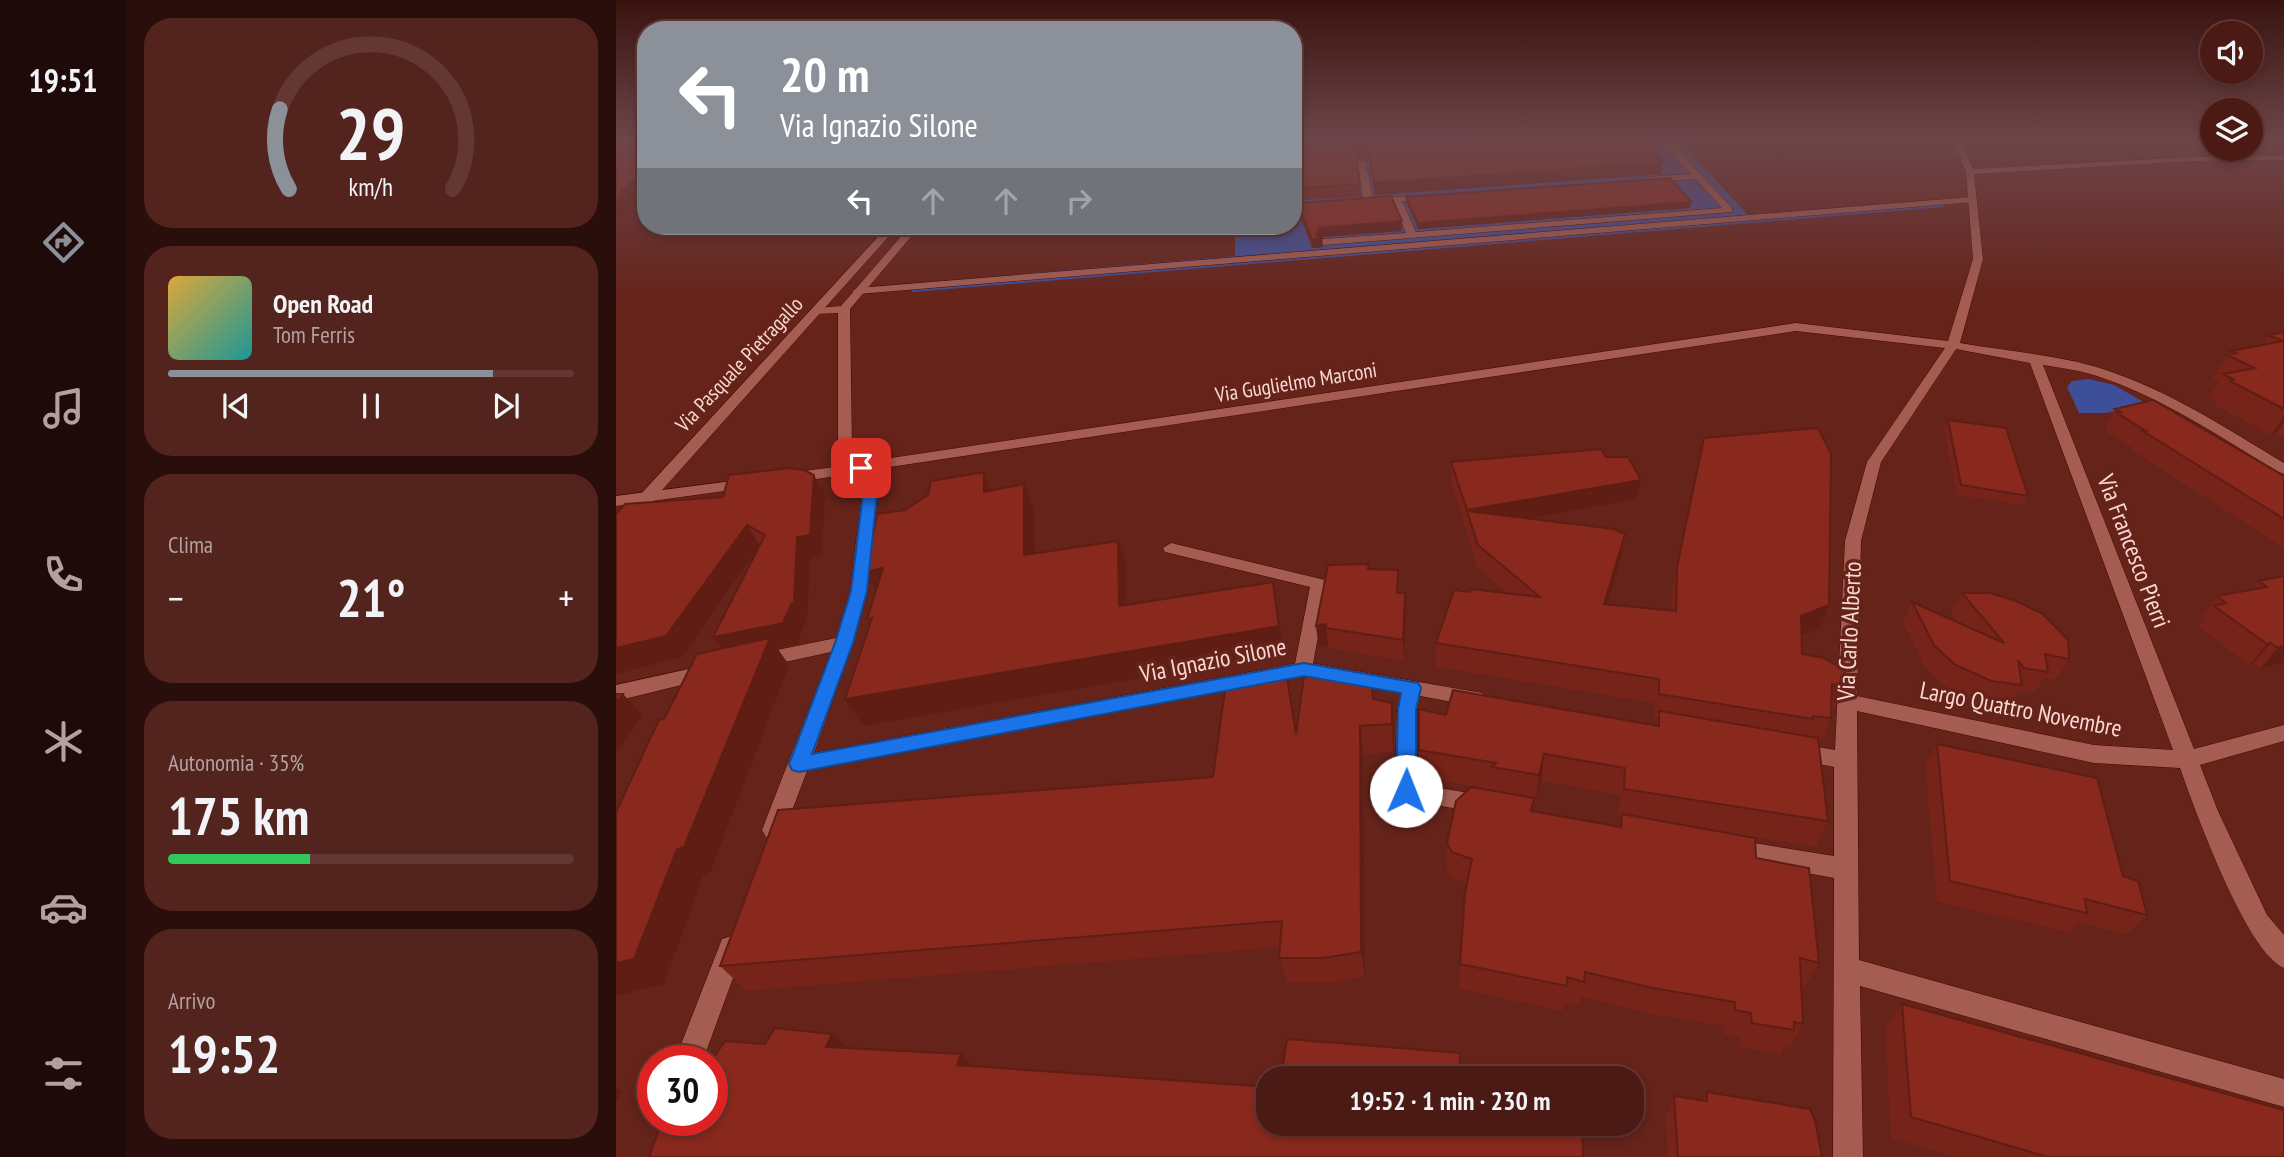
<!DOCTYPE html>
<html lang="it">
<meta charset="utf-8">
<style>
body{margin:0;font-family:"PT Sans Narrow",sans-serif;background:#53231d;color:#f1f3f6;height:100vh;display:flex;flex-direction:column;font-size:26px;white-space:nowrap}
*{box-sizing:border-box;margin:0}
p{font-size:23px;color:#b2a1a0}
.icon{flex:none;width:38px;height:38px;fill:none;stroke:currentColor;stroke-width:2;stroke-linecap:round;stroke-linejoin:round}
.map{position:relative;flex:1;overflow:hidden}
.details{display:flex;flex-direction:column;gap:18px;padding:18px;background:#2a0e0b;width:490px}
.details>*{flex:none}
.hud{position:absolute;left:21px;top:21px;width:665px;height:214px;border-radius:28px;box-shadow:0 4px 10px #0003,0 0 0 2px #633834;background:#8c9099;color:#fff;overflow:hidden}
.controls{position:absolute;left:1584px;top:21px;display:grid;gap:14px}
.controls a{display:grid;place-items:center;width:63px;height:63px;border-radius:50%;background:#4c1a14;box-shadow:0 4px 10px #0003,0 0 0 2px #633834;font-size:35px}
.speed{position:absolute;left:21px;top:1045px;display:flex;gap:14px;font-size:35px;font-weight:700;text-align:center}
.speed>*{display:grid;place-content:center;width:91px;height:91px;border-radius:50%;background:#4c1a14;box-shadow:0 4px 10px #0003,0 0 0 2px #633834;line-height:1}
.speed .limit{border:10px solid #d22;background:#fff;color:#111}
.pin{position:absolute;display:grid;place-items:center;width:60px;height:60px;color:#fff;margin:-30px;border-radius:14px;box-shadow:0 4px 10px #0006}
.me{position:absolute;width:77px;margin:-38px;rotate:1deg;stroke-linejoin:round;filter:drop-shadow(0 0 5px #0008)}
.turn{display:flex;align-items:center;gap:24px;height:147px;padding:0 28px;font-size:32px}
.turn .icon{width:91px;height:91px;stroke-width:2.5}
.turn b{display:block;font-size:49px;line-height:60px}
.lanes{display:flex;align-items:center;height:66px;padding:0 28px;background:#0003;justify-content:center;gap:35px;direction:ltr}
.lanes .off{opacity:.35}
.big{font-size:52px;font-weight:800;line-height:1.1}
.details .card{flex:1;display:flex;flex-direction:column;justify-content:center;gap:10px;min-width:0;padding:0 24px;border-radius:28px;background:#53231d}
.details .dial{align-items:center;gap:0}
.dial svg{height:182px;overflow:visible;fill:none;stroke:#633834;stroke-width:7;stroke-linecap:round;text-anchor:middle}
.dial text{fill:#f1f3f6;stroke:none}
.song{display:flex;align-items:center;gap:21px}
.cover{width:84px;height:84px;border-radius:10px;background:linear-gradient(135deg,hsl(40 70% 55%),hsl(180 70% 35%))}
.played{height:7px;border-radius:4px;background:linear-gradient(90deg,#8c9099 80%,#633834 80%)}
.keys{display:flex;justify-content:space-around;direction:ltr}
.heat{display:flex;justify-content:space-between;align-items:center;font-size:38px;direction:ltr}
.charge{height:10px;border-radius:5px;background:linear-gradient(90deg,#34c759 35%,#633834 0)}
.trip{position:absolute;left:640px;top:1066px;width:388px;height:70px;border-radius:28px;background:#4c1a14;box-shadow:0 4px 10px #0003,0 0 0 2px #633834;font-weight:800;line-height:70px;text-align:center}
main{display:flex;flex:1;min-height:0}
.tab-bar{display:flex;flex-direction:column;width:126px;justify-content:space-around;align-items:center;background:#1e0a08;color:#b2a1a0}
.tab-bar .icon{width:49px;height:49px}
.tab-bar .on{color:#8c9099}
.tab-bar b{font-size:32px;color:#f1f3f6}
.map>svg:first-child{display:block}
.green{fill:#3d4f99}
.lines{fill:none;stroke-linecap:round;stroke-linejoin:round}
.service-casing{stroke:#460501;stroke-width:1}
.pedestrian-casing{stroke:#460501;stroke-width:1}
.minor-casing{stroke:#460501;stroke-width:1}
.secondary-casing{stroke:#460501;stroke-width:1}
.service{fill:#a55d51;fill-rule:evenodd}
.pedestrian{fill:#a55d51;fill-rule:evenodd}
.minor{fill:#a55d51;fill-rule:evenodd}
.secondary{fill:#a55d51;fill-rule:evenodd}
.wall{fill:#762319;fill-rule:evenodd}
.shaded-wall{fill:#601d14}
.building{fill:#89291d;stroke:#601d14;stroke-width:2}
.route{fill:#1a73e8;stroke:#114b97;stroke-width:2}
.labels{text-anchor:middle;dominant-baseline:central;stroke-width:7;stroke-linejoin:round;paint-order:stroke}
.far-street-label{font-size:21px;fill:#f9d8d1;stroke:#65231a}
.street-label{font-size:24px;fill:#f9d8d1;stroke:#65231a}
</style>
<main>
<nav class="tab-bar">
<b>19:51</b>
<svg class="icon on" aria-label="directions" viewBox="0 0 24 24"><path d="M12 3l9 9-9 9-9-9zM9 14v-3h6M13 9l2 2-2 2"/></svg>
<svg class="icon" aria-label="music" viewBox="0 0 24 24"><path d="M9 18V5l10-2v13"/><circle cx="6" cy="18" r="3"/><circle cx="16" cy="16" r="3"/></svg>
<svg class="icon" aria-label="phone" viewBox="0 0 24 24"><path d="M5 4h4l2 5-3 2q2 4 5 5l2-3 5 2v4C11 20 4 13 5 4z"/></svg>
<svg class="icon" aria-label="climate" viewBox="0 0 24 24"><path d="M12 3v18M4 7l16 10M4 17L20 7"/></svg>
<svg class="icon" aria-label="car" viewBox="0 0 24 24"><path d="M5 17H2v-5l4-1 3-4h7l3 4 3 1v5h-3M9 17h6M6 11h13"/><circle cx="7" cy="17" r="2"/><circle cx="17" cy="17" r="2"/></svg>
<svg class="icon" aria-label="filters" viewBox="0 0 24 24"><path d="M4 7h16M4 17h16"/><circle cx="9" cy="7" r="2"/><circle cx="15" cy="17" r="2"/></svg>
</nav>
<section class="details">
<div class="card dial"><svg viewBox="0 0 100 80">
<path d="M14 69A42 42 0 1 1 86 69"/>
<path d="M14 69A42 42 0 0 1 10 34" stroke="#8c9099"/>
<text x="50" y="56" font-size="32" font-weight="700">29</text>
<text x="50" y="72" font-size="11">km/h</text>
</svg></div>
<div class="card">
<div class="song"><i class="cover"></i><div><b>Open Road</b><p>Tom Ferris</p></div></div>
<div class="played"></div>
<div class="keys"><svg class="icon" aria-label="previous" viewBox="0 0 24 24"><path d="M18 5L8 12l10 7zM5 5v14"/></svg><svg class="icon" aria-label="pause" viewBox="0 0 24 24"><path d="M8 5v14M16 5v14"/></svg><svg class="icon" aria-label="next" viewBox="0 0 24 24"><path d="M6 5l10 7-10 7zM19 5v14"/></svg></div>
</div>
<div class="card"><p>Clima</p>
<div class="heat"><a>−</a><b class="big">21°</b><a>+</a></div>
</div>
<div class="card"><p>Autonomia · 35%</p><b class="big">175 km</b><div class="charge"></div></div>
<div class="card"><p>Arrivo</p><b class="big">19:52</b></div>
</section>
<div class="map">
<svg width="1668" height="1157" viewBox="0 0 1668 1157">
<rect width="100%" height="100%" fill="#65231a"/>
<path class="green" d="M677,139H1062L1132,215L1323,201L1328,207L296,292L297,283L619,256V226H677Z
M1473,379L1498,385L1533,405L1489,413H1463L1451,387L1456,381Z"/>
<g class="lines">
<defs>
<path id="service" d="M1355,197L1358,198V202L242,294L236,291L242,288Z
M555,543L709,580L712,584L695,674H681L678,669L694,587L549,552L547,548Z"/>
<path id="pedestrian" d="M1044,139H1052L1116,208V212L708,245L703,242L708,239L790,233L777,202L752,204L747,201L742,163L746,161L750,163L757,198L815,195V199L812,200L786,201L800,232L1106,208L1080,179L1029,182L1032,177L1075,174Z"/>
<path id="minor" d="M1336,139H1344L1357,169L1577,157L1668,156V160L1577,161L1358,174L1367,259L1344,343C1389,351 1444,355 1487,369C1552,390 1610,428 1668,463V474L1663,472C1604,437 1546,397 1481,376C1464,370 1445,368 1427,365L1578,749L1668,725V741L1584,765L1602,811L1651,915L1668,935V968C1630,952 1579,810 1564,768L1478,763L1241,711L1243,960L1668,1079V1107L1244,986L1247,1157H1217L1218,878L1119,860L1111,857L1107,850L1111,843L1119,840L1218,856V767L1172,758L1169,752L1172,746L1180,743L1219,750L1229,541L1251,462L1329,348L1180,331L254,470L263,485L252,591L237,643L198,753L688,662L866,693L869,698L866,703L859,706L804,696L801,709V784L864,795L872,797L875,804L872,811L864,813L782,798L779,791L781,709L785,693L688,676L191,771L166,837L158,840L150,837L146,830L215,652L146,667L139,665L136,660L139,655L146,653L220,638L234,591L247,485L240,473L174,483L166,478L174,473L233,465L222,452V313L200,314L194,311L200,308L225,306L294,226H304L234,309L236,451L248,462L1180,323L1332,341L1357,259L1350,172ZM1340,349L1414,363L1557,750L1478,745L1241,696L1245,541L1265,462Z
M132,479L137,481L140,484L137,487L0,506V496Z
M91,665L98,667L101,672L98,677L0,701V685Z
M115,936L124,939L128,948L87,1060H59L106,939Z"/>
<path id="secondary" d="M272,226H282L6,535L0,536V521Z"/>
</defs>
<use href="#service" class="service-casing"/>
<use href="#pedestrian" class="pedestrian-casing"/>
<use href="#minor" class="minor-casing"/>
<use href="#secondary" class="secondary-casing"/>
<use href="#service" class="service"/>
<use href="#pedestrian" class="pedestrian"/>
<use href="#minor" class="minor"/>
<use href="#secondary" class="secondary"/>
</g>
<path class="wall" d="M915,139L1047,162L1045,174L759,195L753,162L745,159L740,163L745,197L687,200L685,202L786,231L705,237L707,247L696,248L680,206L677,202V148Z
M790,197L1075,202L1074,208L802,229L790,203Z
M1668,332V439L1659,434L1655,435L1599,405L1600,402L1593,398L1603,381L1596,378L1611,355L1613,354L1615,351L1646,345L1652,335Z
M1499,409L1668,476V548L1515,450L1517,448L1490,432L1492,429L1489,427Z
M1332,420L1412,496L1407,505L1341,495L1328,429Z
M1088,438L1204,628L1185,636L1186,654L1228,687L1218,710L1215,709V718L1205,742L1202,741L1212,821L1200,847L1137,837L1140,858L1203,963L1189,987L1185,986L1187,1024L1173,1048L1168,1047L1164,1054L1124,1047V1037L1108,1034V1026L1029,1013L965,997L963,1006L948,1002L947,1011L843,989L844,964L851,883L836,878L831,870V843L875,790L804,777L803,750L830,715L1040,725L1042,718L1038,717V703L820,667V643L854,592L891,593L861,567L835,482V462L990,457L1021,499L916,519L1009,534L1005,557L991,604L1056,611V590ZM925,781L1004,795L1002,816L1005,817L1003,827L916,811L917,801L920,802Z
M209,495L206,555L194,558L191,624L188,625L181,644L161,648L173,665L94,873L87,876L48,984L0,996V812L48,719L105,648L97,637L141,550L66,657L107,497Z
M753,569L783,593L790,614L788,661L712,648V645L703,647L700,626Z
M1668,576V662L1644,669L1637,663L1633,665L1582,626L1588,618L1586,616L1601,596L1637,589L1643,581Z
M1346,593L1453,659L1440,680L1428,678L1418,693L1403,690L1394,706L1363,702L1327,685L1308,666L1287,623L1296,602L1343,623L1335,614Z
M757,699L776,703L778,730L777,752L747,754L749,977L712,983H670L663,958L664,947L131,991L104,966L597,777L680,733Z
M1321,744L1507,876L1531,915L1511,935L1462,922L1453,933L1321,901L1309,765Z
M1286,1004L1668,1157H1338L1275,1138L1269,1028Z
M1091,1092L1206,1157H1052L1049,1117L1058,1096L1087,1101Z"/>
<path class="shaded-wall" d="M744,147L745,159L739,163V152Z
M1047,162L1045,174L759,195L758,183Z
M30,169V187L15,202L16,204L0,221V200L5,192Z
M686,188L687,200L682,205L679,199L680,206L678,194Z
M1075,202L1074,208L802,229V223Z
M786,221V231L704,237L706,238L707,247L696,248V239L700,235L703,228Z
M1668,416V422L1659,434L1655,435Z
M368,473L378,499L368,492Z
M198,475L209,495L206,555L194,558L191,624L188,625L181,644L161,648L173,665L94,873L87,876L48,984L0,996V963L113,658L97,637L181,537Z
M1025,480L1021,499L857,529L851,511L850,531L851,510Z
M408,484L418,510L419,581L408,555Z
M131,525L144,545L66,657L0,674V648Z
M1009,534L1005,557L985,627L988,604Z
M502,541L511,567V633L503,606Z
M267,568L264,598L250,572Z
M657,582L668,653L247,726L229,699Z
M789,593L790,614L788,661L787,640Z
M1213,605L1204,628L1177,639L1185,616Z
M710,624V628L712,645L703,647L700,626Z
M1655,643L1637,663L1633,665L1651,644Z
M1668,646V662L1644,669L1662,648Z
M7,694L26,715L0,752V703Z
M776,703L778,730L777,752L776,724Z
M744,726L747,754L749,977L745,952Z
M928,754L925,781L920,802L923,775Z
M216,1034L240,1056L210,1047Z
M345,1054L364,1076L341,1065Z
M0,1088L6,1092L0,1101Z"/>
<path class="building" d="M13,139H30V169L5,192H9L0,200V146L3,145Z
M915,139H1028L1047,162L758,183L752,151L744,147L739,152L744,184L686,188L678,194L677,192V148Z
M1054,178L1075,202L802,223L790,197Z
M775,196L786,221L703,228L700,235L706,238L696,239L679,199L686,203Z
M1668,332V409L1614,381L1618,380L1607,374L1639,368L1611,355L1620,353L1615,351L1667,341L1652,335Z
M1537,400L1668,476V519L1527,431H1530L1501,413L1505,412L1499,409Z
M1332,420L1390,428L1412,496L1345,485Z
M1202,428L1215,454L1213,605L1185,616L1186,654L1208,658L1229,671L1228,687L1216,684L1215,718L1197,716V719L1043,694V679L820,643L838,590L854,592L855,589L924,597L862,545L851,511L998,529L1009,534L988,604L1060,611L1061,567L1088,438Z
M985,449L990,457H1012L1025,480L851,510L835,462Z
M173,468L188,470L198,475L194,535L181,537L178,603L175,604L167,623L97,637L149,535L131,525L50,636L0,648V514L9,504L107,497L113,475Z
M362,473H368V492L408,484V555L502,541L503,606L657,582L663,626L229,699L256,618L251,619L267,568L250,572L261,514L289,510L312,495L315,481Z
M753,564L752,569L782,570L781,593H789L787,640L710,628V624L700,626L712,565Z
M1668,576V646L1662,648L1655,643L1651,644L1598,606L1610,603L1601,596L1651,587L1643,581Z
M1346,593H1374L1400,601L1427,614L1452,640L1453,659L1429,654L1432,672L1408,668L1402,660L1406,685L1375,681L1338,664L1318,645L1296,602L1388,643Z
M154,638L68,847L61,849L18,959L0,963V812L43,720L48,719L81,654Z
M698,666L755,676L757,699L776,703V724L744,726L745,952L707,958H663L666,921L104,966L162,810L597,777L610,683L671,678L680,734L688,677H696Z
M837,690L1043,726V711L1202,738L1212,821L1008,789L1009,768L928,754L923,775L876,767L880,763L803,750V709L830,715Z
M0,694H7L0,703Z
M1321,744L1481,778L1507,876L1522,881L1531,915L1469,899L1471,913L1334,881Z
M855,787L918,798L915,811L1005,827L1006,814L1139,838L1140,858L1193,868L1203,963L1184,958L1187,1024L1178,1022V1030L1136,1023L1135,1013L1119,1010V1002L1037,988L969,972L968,982L951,977V986L844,964L849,893L856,859L836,852L831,843L840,801Z
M1286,1004L1668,1110V1157H1432L1295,1117Z
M159,1028L216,1034L210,1047L345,1054L341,1065L653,1087V1124H966L967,1157H33L42,1132L49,1120H96V1060L109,1041L149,1044Z
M671,1039L844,1053V1078H665Z
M1091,1092L1194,1109L1199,1120L1206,1157H1062L1058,1096L1091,1101Z"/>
<linearGradient id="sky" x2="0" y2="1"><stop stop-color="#38130e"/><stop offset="0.46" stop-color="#6d4549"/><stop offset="1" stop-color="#6d4549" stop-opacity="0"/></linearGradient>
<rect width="1668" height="301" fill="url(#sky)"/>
<path class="route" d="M245,464L250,465L262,485L251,591L237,643L196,754L688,663L802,683L805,688L800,709V791L797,797L790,799L783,797L780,791L782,709L785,693L688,676L183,772L176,770L173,764L219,643L235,591L248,485L238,468Z"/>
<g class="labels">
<g class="far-street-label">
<text transform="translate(123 364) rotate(-47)">Via Pasquale Pietragallo</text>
<text transform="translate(680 382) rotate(-9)">Via Guglielmo Marconi</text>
</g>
<g class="street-label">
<text transform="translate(1518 551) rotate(69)">Via Francesco Pierri</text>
<text transform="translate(1233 631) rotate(-87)">Via Carlo Alberto</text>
<text transform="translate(597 660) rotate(-11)">Via Ignazio Silone</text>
<text transform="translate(1405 709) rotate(11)">Largo Quattro Novembre</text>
</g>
</g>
</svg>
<div class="controls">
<a><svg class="icon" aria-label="sound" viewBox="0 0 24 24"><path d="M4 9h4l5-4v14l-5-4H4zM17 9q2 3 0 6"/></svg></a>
<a><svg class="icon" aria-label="layers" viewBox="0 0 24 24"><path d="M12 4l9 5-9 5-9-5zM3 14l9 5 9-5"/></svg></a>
</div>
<div class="speed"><div class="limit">30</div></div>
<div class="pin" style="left:245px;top:468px;background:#d93025"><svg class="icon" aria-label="arrive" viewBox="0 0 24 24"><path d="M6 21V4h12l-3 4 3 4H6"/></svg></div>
<svg class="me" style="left:790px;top:791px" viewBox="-20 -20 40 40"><circle r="19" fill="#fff"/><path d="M0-13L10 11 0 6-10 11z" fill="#1a73e8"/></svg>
<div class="trip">19:52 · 1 min · 230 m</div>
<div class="hud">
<div class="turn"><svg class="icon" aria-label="left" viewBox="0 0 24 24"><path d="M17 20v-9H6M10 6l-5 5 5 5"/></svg><div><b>20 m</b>Via Ignazio Silone</div></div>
<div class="lanes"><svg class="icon" aria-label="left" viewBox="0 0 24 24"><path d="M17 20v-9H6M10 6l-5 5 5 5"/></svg><svg class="icon off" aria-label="ahead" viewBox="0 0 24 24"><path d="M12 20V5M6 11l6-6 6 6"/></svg><svg class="icon off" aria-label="ahead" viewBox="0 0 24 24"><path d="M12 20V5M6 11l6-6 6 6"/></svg><svg class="icon off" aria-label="right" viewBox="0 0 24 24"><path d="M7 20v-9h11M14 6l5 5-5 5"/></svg></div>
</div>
</div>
</main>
